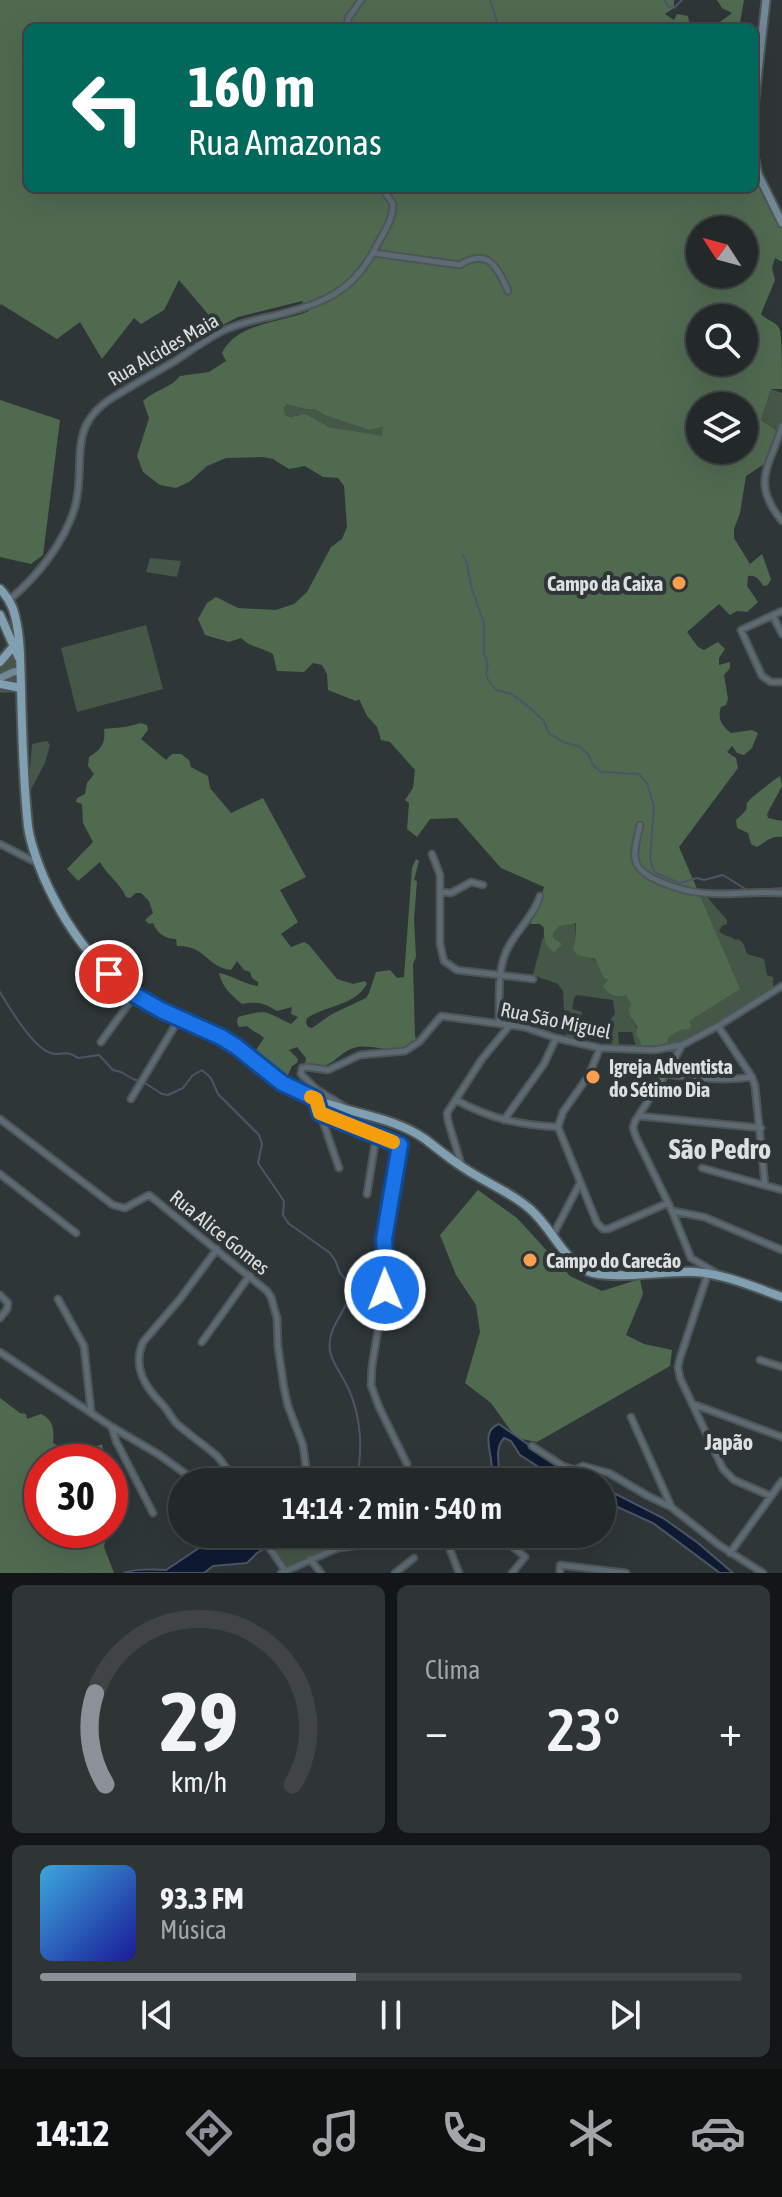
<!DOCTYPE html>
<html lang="pt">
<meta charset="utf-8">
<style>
body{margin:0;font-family:"Asap Condensed",sans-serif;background:#2f3435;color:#f1f3f6;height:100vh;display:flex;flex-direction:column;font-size:30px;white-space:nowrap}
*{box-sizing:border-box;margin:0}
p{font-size:26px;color:#a3a6a8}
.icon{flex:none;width:44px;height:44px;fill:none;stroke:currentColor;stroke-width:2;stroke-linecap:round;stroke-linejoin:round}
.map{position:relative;height:1573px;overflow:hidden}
.sheet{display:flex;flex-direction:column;gap:12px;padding:12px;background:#131617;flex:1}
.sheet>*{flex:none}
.guide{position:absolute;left:24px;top:24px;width:734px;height:168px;border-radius:12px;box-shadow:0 8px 32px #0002,0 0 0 2px #404446;background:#00695c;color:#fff;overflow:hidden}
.needle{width:52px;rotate:306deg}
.fabs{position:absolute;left:686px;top:216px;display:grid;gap:16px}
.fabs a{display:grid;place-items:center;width:72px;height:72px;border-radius:50%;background:#232829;box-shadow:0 8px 32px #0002,0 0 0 2px #404446;font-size:40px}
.speed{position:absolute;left:24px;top:1444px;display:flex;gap:16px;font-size:40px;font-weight:700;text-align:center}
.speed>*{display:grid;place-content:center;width:104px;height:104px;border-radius:50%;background:#232829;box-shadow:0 8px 32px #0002,0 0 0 2px #404446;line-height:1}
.speed .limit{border:12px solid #d22;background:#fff;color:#111}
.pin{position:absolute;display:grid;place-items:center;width:68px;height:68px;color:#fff;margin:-34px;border:4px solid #fff;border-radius:50%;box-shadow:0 2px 8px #0007}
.me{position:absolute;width:88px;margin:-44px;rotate:359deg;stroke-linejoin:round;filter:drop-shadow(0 0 6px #0008)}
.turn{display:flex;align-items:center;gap:28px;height:168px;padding:0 32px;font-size:36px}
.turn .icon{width:104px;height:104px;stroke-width:2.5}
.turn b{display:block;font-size:56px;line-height:68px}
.big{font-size:60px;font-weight:600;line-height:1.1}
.sheet .tile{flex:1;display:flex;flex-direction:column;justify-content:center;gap:12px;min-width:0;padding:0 28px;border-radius:12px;background:#2f3435}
.sheet .dial{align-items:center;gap:0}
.dial svg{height:208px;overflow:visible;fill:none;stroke:#404446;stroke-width:7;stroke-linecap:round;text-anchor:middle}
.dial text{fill:#f1f3f6;stroke:none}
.song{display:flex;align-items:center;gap:24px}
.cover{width:96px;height:96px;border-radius:12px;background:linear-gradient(135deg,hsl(200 70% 55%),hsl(240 70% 35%))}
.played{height:8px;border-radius:4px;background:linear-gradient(90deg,#8c9099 45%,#404446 45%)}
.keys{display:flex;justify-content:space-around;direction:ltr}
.heat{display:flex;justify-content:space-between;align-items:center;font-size:44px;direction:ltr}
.sheet .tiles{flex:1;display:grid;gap:12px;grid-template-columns:1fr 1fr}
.tile:last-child{grid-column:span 2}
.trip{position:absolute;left:168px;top:1468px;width:448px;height:80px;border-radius:40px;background:#232829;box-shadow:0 8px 32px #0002,0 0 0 2px #404446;font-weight:600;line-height:80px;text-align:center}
.dock{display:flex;height:128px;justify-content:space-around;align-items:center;background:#0e1010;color:#a3a6a8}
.dock .icon{width:56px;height:56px}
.dock .selected{color:#8c9099}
.dock b{font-size:36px;color:#f1f3f6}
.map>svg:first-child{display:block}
.green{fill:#455746}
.forest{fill:#506a50;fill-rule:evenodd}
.water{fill:#0e1a32;stroke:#4c5566;stroke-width:2}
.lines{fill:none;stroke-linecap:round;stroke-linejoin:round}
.stream{stroke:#4c5566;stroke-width:2}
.street-casing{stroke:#4e5556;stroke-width:9}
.secondary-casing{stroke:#4e5556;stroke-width:11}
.primary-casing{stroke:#4e5556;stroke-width:12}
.street{stroke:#5c6a73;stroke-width:5}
.secondary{stroke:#718896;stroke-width:7}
.primary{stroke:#809fb0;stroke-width:8}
.route-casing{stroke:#114b97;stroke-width:20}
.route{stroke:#1a73e8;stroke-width:14}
.slow{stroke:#f59e0b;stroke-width:14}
.poi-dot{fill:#fb9e51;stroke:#2f3637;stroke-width:3}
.labels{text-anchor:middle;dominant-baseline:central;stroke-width:8;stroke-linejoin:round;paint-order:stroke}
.street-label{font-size:20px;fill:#dce0e1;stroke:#2f3637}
.poi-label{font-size:20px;font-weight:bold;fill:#dce0e1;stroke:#2f3637;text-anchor:start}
.neighbourhood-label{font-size:22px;font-weight:bold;fill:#dce0e1;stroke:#2f3637}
.district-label{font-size:28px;font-weight:bold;fill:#dce0e1;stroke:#2f3637}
</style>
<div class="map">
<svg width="782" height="1573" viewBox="0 0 782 1573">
<rect width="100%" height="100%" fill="#2f3637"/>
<path class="green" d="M771,389L782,393V424L779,432L761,420Z
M287,404L304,409H315L324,415L369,430L388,426L387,438L329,427L299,415L290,417L285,415L284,408Z
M150,558L181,561L177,577L146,572Z
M146,625L163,689L77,712L61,648Z
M16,643L18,692L0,693V662Z
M47,741L50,745L45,763L28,795L32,744Z
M695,897H707L727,920V924L722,926L719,931C724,937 731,935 735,940L738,939L743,943L747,954L764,959L767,975L773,977V988C743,1006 701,1039 667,1045L669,1037L681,1030L630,1016C636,1026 640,1034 641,1047H636L632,1032H618L619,1045H612L608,1022L615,1014L613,1000L577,995L574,998L572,1009L582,1012L577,1039L566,1037L570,1011L564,1010L563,991L558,984L533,975L543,937L549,949L554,939L553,933L558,926L575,921L576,936L588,957C599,960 600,967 604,977Z
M285,1534H346L343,1535L344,1542L286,1566L271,1544Z"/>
<path class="forest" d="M0,0H674V8L665,14L674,20L677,14L688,16L690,28H28V188H754L755,177L782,227V262L775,258L772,268L775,280L761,314C767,321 776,321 780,330C782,340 782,375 782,389H771L761,420L776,430L766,463L746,476L740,513L734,529V538L750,564L762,554L771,579L768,585L763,586C760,580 756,575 748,576L747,586L758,602L747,612L737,611L730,615L719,604L687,632L698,647L704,650L718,642L725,649L719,658V665L730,662V668L724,675L728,699L726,705L721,707C717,719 722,726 731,733L752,730L758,733L752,748L744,755L737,753L732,746L727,752L736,758L738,768L679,847L740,989L689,1021L691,1026L689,1029L681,1030L669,1037L667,1045L641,1047L640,1040L636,1036L637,1027L630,1016L629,1008L632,1005L626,995C617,998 608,995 603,986L608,980L604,978L595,959L578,955L573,950L576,936V923L559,926L553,933L554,939L562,944L554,952C545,947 543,938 544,928L540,924H530L539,906L544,887L501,868L457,818L430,819L417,837L407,829L409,803L405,800L413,788L415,770L390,742L381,740L377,727L367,716L359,699L356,701L328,690L327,674L322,665L313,663L304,672L277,671L273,654C261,647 251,648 241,638L229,642L205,635L198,619L207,603L216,597L238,608L276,610L294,604L307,592L331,547L342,539L347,527L344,486L338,478L323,477L305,466L289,469L273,459L263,457L226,458L207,466L189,482L176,488L160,485L143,472L137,456L149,418L143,401C154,390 171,388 180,376L209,372L226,361L222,353C237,322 282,323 309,311L302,301L238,317L219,327L179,280L164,310L141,324L134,318L102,359L80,322L57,339L1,304L0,306ZM700,230H744V274H700ZM700,318H744V362H700ZM287,404L304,409H315L324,415L369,430L383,427L382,436L329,427L305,414L290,417L285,415L284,408ZM700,406H744V450H700Z
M717,0H744L739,28H712L732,13L722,8Z
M0,400L60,420L43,555L31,564L0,557Z
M141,723L147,725L148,730L141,739L166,760L172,754H181L189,760L191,767L208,776L210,788L231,813L263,798L306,877L280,890L298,922L281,934L291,947L304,942L309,945L337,979L353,984L365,981L367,984C354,1006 327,1005 307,1018L306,1023L308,1027L312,1028L332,1014L366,998L369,993L376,972L390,970L397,978L404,977L412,868L416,859L419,861L414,880L417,881L414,919L416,957L413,964L415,1036L417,1042L415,1047C409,1048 403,1050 396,1050C384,1050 369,1045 357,1047C335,1052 333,1074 305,1064L306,1058L297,1047L289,1050L298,1059L297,1063L292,1066L288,1075L282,1076L275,1066H272L254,1053L264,1038C259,1033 253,1032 247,1026L239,1027L237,1022L238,1017C268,1009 264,1011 291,1024L298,1017L291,1014L292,1007L277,1011C265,1003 256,1001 242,1004C231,995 222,987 219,973C232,975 245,985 258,986V982L252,978L250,972L244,970L237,961L231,970C207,967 205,945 177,946L176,939C165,939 157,933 153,923L149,924L145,920L153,913L149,901L141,893H136L130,898L126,897C121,884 107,875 100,862L78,881L67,869L93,842L83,823L82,804L76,802L77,798L85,794L87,783L94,774L88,766L89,757C101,750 106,743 104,729L125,727Z
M780,776L782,786L767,814L768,818L782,821V837C772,835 765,842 757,847L751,844L748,833L737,828L736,820C739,817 743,814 746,810C747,808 746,805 747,803C749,799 775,779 780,776Z
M478,1190L517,1218L570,1276L602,1291L640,1279L643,1294L626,1335L644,1344L672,1350L670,1366L537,1442L516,1438L491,1403L465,1383L480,1332L476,1305L456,1275L440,1235Z
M0,1398L20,1413L26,1414L27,1419L41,1414C54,1420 54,1430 53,1443C74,1455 80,1453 102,1444L106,1462H42V1530H107L104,1547L114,1573H0Z"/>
<path class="water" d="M499,1424L557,1465L593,1482H565L556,1478L520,1455L511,1441L504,1438C493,1450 501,1467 499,1482H445C459,1475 473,1485 489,1478C499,1462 476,1432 499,1424Z
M602,1487L663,1518L698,1543L733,1573H720L653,1523L602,1500Z
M261,1534H285L276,1542L257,1553L247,1563L213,1566L204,1573H124C133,1569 155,1569 166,1570L205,1544L215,1543L241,1545Z"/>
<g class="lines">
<path class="stream" d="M490,0L499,28
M665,0L668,6L674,8L682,0
M462,554L467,563L471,586L484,623V654L488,664L486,673L488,680L496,690L512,694L530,708L543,720L549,733L563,742L580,747L588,754L593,765L601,772L639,774L647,783L654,807L650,859L653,869L656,873L680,883L697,878L704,880L723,875L747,890
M755,890L782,888
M0,992C10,1009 31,1044 48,1052C60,1058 65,1048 78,1058L99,1055L113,1070L121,1072L133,1079L145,1083L162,1094L168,1095L183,1088L192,1076L202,1070L211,1078L218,1094L259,1135L262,1144L258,1163L284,1201L283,1215L288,1223L330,1253L335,1260L340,1273L352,1287C349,1310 326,1326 330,1351C332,1364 344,1377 349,1390C361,1417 364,1454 355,1482"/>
<defs>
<path id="street" d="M346,28L349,17L361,0
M374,253L460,265C488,247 498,268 508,291
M782,426C770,467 750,482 782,521
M9,600C38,576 64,543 75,507C87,463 65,428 112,398C133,385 154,373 175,361C192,350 209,337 227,329C241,323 258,319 273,316C324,303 354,293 378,243C385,231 393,219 393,204L382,188
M782,611L741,630L762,676L771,682H782
M773,616L782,634
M640,825C638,836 632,852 636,862C639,871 651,878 659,881C704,902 736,890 782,893
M0,844L37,863
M432,854L440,875V944L444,961L457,970L533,979
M442,892L451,893L471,882L483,885
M499,1023C500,998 496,968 509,946C519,928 534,915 540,896
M718,1026L752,1077L755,1086L765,1185
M101,1042L135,995
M682,1045L671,1066L635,1121L633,1128L636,1137L672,1211L691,1258L718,1274
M600,1048L589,1075L563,1112L558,1127L597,1223L603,1229H608L668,1203
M666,1074C695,1078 723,1081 752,1077
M131,1099L179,1019
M316,1099L320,1113L400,1145L384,1239L386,1281L372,1366L371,1385L379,1407L407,1464
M456,1100C491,1119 519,1125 558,1127
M345,1107L316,1089L301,1074L302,1068L307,1067L328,1070L360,1055L405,1051L419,1042L441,1016L524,1027L556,1038L600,1048L654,1050L682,1045L718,1026L782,986
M320,1113L339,1168
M639,1116L761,1128
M0,1119L113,1205L125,1208L149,1195L267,1291L271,1297L277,1318L278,1347L284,1388L288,1406L303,1445L308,1482
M504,1120L544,1064L556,1038
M462,1167L448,1121L447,1113L482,1059L510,1025
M702,1168L782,1190
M0,1174L76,1233
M367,1194L376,1137
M672,1211L704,1217L782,1250
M553,1235L580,1183
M217,1249L180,1299L143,1342C132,1367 145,1387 162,1404C168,1410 171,1418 177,1424C190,1435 204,1445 217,1456C224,1464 230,1473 235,1482
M708,1273L680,1358L678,1367L680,1378L723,1469L734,1480L771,1496
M0,1295L8,1303L7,1309L0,1318
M58,1299L84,1346L91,1411
M202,1342L250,1275
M0,1352L112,1427L158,1454L197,1482
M760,1360L782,1367
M693,1404L782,1437
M631,1417L671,1506
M112,1428L116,1441L153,1513
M532,1446L563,1466L575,1470L583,1466L609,1473L648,1496L671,1507L719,1545L763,1573
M260,1534L286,1572
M444,1534L459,1573
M497,1534L525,1557L512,1573
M730,1553L782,1481
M310,1559L321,1573
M281,1573L338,1548L442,1534
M395,1573L414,1558
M560,1573V1565L626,1573"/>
<path id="secondary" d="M754,108L766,0
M754,155L758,174L782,223
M0,678L13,672L20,671"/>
<path id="primary" d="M0,589C6,595 10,601 13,609C21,634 20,661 21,687C22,733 23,780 28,826C30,843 37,861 44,878C70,936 104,980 162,1010C185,1022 210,1030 232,1044C261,1061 280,1084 312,1098C349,1114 392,1116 425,1139C438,1149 450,1159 464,1168C486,1183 511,1192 530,1209C551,1227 563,1259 587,1271C608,1281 668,1270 695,1272C725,1274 754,1287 782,1297
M0,615L19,658
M0,662L13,647
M0,684L21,688"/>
</defs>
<use href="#street" class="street-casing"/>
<use href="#secondary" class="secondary-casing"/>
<use href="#primary" class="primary-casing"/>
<use href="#street" class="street"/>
<use href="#secondary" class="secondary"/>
<use href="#primary" class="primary"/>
</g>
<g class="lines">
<defs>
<path id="route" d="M109,974L135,995L161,1010L221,1037L237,1047L282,1083L316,1099L320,1113L400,1145L384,1239L386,1271L385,1290"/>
</defs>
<use href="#route" class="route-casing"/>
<use href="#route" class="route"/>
<path class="slow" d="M311,1097L316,1099L320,1113L393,1142"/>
</g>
<g class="poi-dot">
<circle cx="679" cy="583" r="8"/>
<circle cx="593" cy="1077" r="8"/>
<circle cx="530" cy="1260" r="8"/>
</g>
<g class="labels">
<g class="street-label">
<text transform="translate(163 349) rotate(-30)">Rua Alcides Maia</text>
<text transform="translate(556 1020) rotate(12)">Rua São Miguel</text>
<text transform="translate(220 1232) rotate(39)">Rua Alice Gomes</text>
</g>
<g class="poi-label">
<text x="663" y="583" text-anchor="end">Campo da Caixa</text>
<text x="609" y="1066">Igreja Adventista<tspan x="609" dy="23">do Sétimo Dia</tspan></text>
<text x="546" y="1260">Campo do Carecão</text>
</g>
<g class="neighbourhood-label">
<text x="729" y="1442">Japão</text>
</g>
<g class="district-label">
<text x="720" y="1149">São Pedro</text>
</g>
</g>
</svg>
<div class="fabs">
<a><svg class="needle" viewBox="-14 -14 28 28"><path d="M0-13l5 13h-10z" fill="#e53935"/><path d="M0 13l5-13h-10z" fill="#a3a6a8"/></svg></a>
<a><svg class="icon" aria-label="search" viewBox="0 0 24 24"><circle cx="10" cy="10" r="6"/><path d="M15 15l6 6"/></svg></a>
<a><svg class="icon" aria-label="layers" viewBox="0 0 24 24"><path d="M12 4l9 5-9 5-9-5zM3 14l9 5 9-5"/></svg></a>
</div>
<div class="speed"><div class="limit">30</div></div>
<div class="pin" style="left:109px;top:974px;background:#d93025"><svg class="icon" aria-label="arrive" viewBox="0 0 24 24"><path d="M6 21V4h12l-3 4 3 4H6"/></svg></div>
<svg class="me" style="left:385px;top:1290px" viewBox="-20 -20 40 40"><circle r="17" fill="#1a73e8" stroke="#fff" stroke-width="3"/><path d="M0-11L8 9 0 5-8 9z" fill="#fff"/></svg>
<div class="trip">14:14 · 2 min · 540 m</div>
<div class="guide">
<div class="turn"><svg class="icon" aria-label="left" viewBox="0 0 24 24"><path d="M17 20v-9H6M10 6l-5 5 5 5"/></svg><div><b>160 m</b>Rua Amazonas</div></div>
</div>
</div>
<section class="sheet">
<div class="tiles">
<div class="tile dial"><svg viewBox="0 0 100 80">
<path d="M14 69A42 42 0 1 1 86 69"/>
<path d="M14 69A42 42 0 0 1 10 34" stroke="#8c9099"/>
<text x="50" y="56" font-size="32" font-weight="700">29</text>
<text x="50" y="72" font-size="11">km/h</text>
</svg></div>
<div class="tile"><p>Clima</p>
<div class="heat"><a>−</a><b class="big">23°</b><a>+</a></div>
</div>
<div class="tile">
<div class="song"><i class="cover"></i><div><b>93.3 FM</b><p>Música</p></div></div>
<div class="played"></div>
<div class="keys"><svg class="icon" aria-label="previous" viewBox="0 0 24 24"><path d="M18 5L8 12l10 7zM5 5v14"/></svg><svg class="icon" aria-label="pause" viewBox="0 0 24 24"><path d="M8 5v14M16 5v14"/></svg><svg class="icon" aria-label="next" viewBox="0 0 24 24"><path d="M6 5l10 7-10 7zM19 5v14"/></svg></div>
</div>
</div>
</section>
<nav class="dock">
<b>14:12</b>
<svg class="icon selected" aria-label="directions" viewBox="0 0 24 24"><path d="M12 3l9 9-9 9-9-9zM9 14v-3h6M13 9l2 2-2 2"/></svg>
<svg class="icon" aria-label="music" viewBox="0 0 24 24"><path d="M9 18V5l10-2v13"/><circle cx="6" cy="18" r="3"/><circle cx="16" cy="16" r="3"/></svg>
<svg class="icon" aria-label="phone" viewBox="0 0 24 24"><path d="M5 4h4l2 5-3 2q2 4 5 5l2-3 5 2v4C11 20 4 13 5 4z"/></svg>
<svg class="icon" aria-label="climate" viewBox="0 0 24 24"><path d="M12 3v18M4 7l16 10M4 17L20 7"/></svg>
<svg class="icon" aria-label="car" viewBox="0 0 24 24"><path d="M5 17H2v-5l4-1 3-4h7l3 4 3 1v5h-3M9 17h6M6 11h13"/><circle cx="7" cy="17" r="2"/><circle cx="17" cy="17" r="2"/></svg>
</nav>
